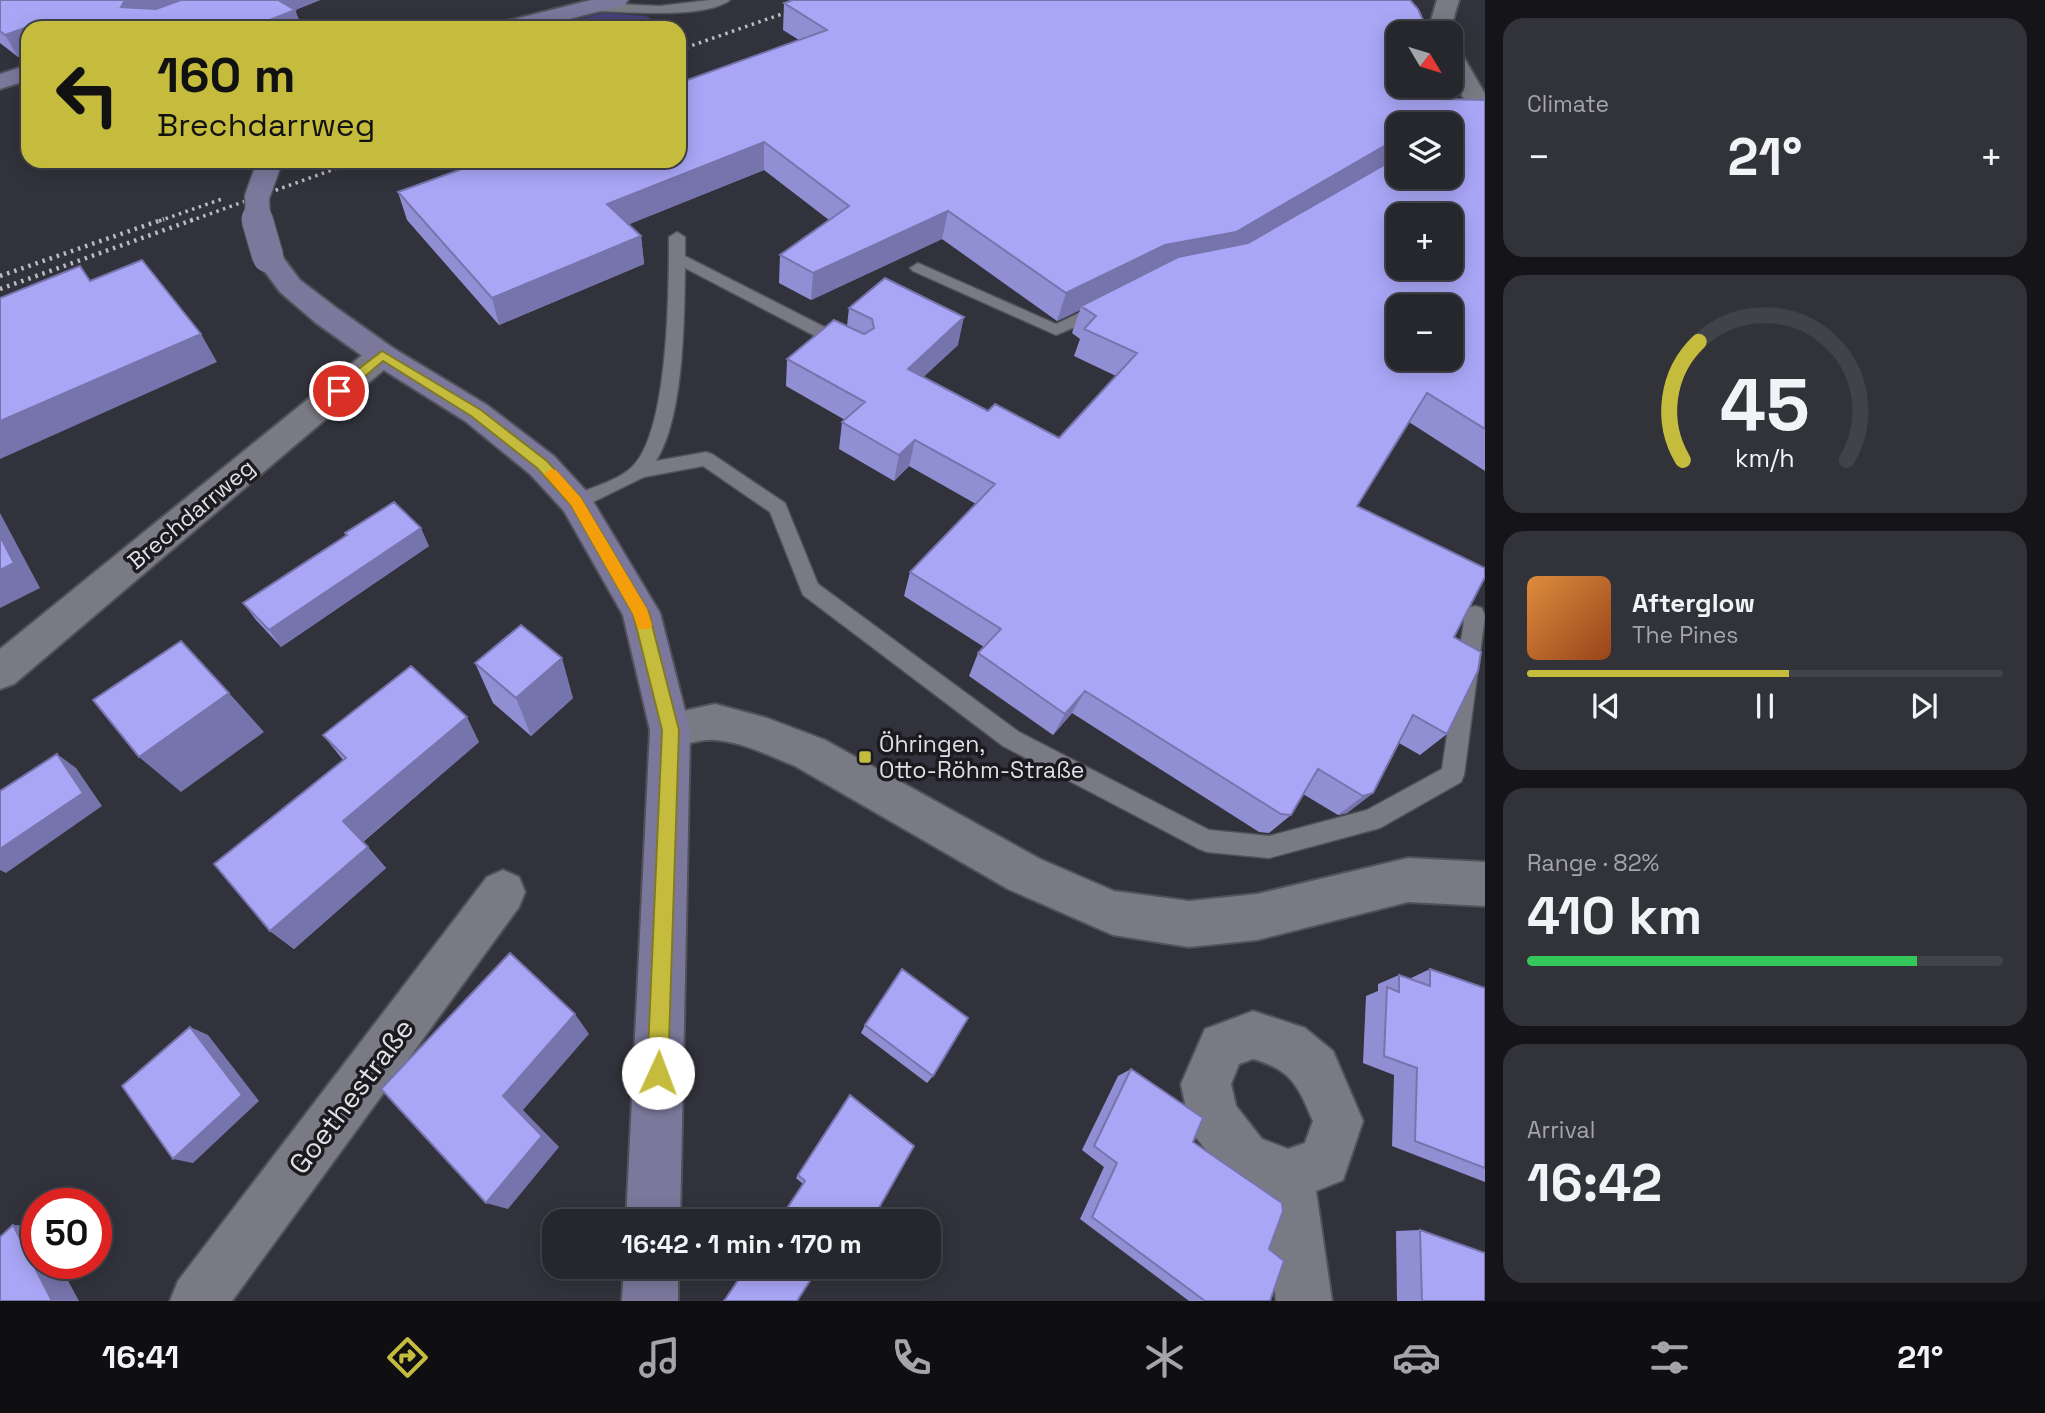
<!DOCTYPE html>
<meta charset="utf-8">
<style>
body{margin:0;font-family:"Space Grotesk",sans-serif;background:#323239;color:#f1f3f6;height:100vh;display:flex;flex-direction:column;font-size:26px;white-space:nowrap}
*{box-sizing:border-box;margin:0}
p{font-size:23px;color:#a4a5aa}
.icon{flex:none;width:38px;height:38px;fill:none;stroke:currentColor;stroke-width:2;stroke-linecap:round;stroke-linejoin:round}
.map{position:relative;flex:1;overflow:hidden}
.sheet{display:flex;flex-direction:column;gap:18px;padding:18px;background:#151519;width:560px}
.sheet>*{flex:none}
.guide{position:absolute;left:21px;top:21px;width:665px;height:147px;border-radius:21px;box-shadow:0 4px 18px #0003,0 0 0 2px #424349;background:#c5bc3d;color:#111;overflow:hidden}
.needle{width:46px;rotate:128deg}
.fabs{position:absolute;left:1386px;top:21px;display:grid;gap:14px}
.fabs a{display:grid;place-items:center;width:77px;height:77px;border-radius:14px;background:#26262d;box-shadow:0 4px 18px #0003,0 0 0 2px #424349;font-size:35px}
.speed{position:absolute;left:21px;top:1188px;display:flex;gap:14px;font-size:35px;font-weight:700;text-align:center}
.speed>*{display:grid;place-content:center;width:91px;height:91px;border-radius:50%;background:#26262d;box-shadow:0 4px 18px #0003,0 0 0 2px #424349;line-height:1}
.speed .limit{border:10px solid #d22;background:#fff;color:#111}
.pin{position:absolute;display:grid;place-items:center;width:60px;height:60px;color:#fff;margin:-30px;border:4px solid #fff;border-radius:50%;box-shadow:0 2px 7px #0007}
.me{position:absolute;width:77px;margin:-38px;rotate:2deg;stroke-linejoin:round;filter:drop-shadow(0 0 5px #0008)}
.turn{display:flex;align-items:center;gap:24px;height:147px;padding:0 21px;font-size:32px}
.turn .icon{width:91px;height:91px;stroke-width:2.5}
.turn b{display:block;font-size:49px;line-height:60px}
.big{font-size:52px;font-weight:700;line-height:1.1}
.sheet .card{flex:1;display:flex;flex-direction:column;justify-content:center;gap:10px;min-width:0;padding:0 24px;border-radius:21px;background:#323239}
.sheet .dial{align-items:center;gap:0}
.dial svg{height:182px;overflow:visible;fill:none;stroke:#424349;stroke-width:7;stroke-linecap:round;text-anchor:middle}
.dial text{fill:#f1f3f6;stroke:none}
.song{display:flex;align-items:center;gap:21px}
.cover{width:84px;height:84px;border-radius:10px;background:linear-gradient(135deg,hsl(30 70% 55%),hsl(20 70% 35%))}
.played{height:7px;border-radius:4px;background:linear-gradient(90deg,#c5bc3d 55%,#424349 55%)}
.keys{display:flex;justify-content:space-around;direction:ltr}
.heat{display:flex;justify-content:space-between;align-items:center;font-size:38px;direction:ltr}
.charge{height:10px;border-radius:5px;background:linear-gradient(90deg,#34c759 82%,#424349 0)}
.trip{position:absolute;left:542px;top:1209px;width:399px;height:70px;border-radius:21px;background:#26262d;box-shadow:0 4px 18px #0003,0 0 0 2px #424349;font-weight:700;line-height:70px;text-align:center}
.dock{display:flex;height:112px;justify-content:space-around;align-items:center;background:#0f0f12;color:#a4a5aa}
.dock .icon{width:49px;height:49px}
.dock .selected{color:#c5bc3d}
.dock b{font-size:32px;color:#f1f3f6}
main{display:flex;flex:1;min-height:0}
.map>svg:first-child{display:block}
.green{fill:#464279}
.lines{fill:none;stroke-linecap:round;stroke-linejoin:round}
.service-casing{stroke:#515159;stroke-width:3}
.minor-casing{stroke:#515159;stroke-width:4}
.secondary-casing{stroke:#515159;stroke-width:4}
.service{fill:#7a7a85;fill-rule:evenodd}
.minor{fill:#7a7a85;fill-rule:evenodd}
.secondary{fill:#7b789c;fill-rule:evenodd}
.rail-far1{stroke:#bbbbc2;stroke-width:3.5;stroke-dasharray:2.5 4.5;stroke-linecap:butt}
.rail{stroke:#bbbbc2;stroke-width:4.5;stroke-dasharray:2.5 5;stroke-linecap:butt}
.secondary-bridge-far1-casing{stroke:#515159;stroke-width:27;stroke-linecap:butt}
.secondary-bridge-casing{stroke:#515159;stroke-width:33;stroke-linecap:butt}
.secondary-bridge-far1{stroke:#7b789c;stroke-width:24}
.secondary-bridge{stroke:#7b789c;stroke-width:31}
.wall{fill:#918fd4;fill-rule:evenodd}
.shaded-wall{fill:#7674ac}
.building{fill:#a9a6f6;stroke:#7674ac;stroke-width:2;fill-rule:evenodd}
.route{fill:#c5bc3d;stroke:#807a28;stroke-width:2}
.slow{fill:#f59e0b}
.poi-dot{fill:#c5bc3d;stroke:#1a1a1f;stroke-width:2.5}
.labels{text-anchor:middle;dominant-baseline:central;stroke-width:7;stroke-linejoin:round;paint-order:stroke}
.street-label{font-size:23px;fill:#dfdfe5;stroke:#1a1a1f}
.poi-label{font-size:23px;fill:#dfdfe5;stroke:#1a1a1f;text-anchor:start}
.near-street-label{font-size:28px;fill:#dfdfe5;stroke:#1a1a1f}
</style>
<main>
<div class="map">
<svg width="1485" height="1301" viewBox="0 0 1485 1301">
<rect width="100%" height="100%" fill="#32323c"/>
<path class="green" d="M603,13L646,16L667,28H546Z"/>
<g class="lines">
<defs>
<path id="service" d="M710,0H730C705,19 627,12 595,11L589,7L595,3L660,6Z
M677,232L685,237V256L850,340L852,344L844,350L838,348L685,268C684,321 684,417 656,461L706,452L712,454L785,503L818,584L1019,732L1209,830L1269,836L1367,810L1442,769L1465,614L1468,608L1475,606L1482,608L1485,616L1464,775L1461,782L1380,828L1269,858L1207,852L1199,849L1003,746L803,595L770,512L703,466L644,477L583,507H569L567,502L569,497C589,488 616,482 632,467C669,432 669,287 669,237Z
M918,263L1056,324L1096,305H1108L1110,309L1108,313L1056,335L913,271L910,268Z"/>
<path id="minor" d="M1437,0H1459L1452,24L1454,33L1451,38V33H1432L1430,24Z
M1451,47L1459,49L1485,94V123L1476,121L1451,75Z
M382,345L393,348L397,355L393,362L14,684L0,689V649L371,348Z
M715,704L767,718L825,740L1040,859L1114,891L1189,901L1257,894L1408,858L1485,862V906L1408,902L1257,940L1189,947L1113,935L1008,889L795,766C771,756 742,742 716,740C693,738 680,752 656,743L650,730L656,717Z
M503,870L519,877L525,892L519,907L232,1301H170L178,1281L487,877Z
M1253,1011L1305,1028L1333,1051L1363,1121L1343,1180L1316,1191L1332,1301H1276L1264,1192L1227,1177L1195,1136L1188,1118L1181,1084L1205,1029ZM1253,1059C1292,1070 1298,1086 1313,1121L1305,1143L1288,1149L1262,1139L1236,1106L1231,1084L1239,1064Z"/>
<path id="secondary" d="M591,0H628L625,5L533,28H496L499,23Z
M28,65V80L0,89V74Z
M268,248L278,251L300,280L338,309L393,348L487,405L554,456L588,493L660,613L690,730L680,1222H626L650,730L623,615L564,511L530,474L465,421L371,362L316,323L280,292L254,257L258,251Z
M624,1267H678V1301H622Z"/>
</defs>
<use href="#service" class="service-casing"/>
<use href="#minor" class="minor-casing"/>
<use href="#secondary" class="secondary-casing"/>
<use href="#service" class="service"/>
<use href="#minor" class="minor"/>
<use href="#secondary" class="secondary"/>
<path class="rail-far1" d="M679,50L822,0
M159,221L222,199
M190,221L357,161"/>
<path class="rail" d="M0,276L164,219
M0,289L195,219"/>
<defs>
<path id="secondary-bridge-far1" d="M258,221L257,197L270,161"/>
<path id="secondary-bridge" d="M257,219L268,257"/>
</defs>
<use href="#secondary-bridge-far1" class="secondary-bridge-far1-casing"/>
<use href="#secondary-bridge" class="secondary-bridge-casing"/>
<use href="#secondary-bridge-far1" class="secondary-bridge-far1"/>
<use href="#secondary-bridge" class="secondary-bridge"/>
</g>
<path class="wall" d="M0,0H320L295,10L302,28H28V53L18,57L0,43Z
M784,3L1398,33L1444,99L1485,100V471L1409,422L1357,506L1454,637L1447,734L1420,755L1399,743L1373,793L1347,813L1338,815L1303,794L1291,815L1269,833L1259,832L1072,713L1053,735L969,676L978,653L984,647L904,596L910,572L976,504L909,466L894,481L839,449L842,422L845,420L786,386L787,359L847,326L849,308L958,345L923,377L988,411L1059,438L1116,376L1074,356L1080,339L1072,333L1080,310L1057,321L942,239L811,300L779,283L780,255L829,220L764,170L629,224L641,236L644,264L499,325L407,220L398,192L679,161L799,40L783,30ZM1398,124H1451L1398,177L1314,206L1397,157H1398Z
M429,546L281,647L256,620L243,603Z
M475,663L573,698L531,736L493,703Z
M323,735L479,742L363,842L386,868L294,949L270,931L343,760Z
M1430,969L1485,988V1182L1392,1146L1394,1075L1363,1063L1366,996L1378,991V984L1399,975L1409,979Z
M865,1025L933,1076L927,1083L861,1033Z
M1131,1069L1193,1142L1269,1249L1270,1301H1189L1080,1219L1104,1167L1082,1150L1118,1076Z
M850,1095L871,1222H777L803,1184L796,1178Z
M1420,1230L1485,1301H1397L1396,1231Z"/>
<path class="shaded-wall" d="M125,0H192L132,28L121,7Z
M271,0H320L295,10L302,28H250Z
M39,23L42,28H28V53L18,57L5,35Z
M1398,138V154L1397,157L1223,260L1081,306L1080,310L1057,321L1066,293L1165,245Z
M764,142V170L610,232L607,204Z
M948,211L942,239L811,300L813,273Z
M641,236L644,264L499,325L492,298Z
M964,317L958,345L903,396L908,369Z
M201,334L217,362L0,459V421Z
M915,440L909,466L894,481L899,455Z
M0,513L40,588L0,608Z
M421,528L429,546L281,647L269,630Z
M562,658L573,698L531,736L516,698Z
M1085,691L1072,713L1053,735L1065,714Z
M229,693L264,732L181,792L139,757Z
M467,717L479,742L362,842L343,821Z
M57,754L76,768L102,806L6,873L0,870V849Z
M1373,793L1347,813L1338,815L1363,796Z
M368,847L386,868L294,949L270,931Z
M575,1014L589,1034L523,1110L559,1147L508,1209L486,1203L503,1096Z
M190,1027L208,1035L259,1101L193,1163L173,1159Z
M13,1225L37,1226V1264H59L79,1301H52Z"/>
<path class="building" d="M0,0H125L121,7L156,9L181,0H278L295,10L250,28H45L39,23L5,35L0,31Z
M793,0H1410L1418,9L1429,33H1398V86H1441L1444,99L1485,100V429L1427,393L1357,506L1485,568V577L1454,637L1481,652L1478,671L1447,734L1413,715L1373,793L1363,796L1318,769L1291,815L1281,814L1085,691L1065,714L978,653L1001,629L910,572L995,484L915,440L899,455L842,422L865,402L787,359L834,320L864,334L874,328L872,319L849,308L885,278L964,317L908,369L988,411L995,404L1059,438L1137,353L1084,329L1096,316L1081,306L1178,257L1248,243L1398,157V177H1451V124H1398V138L1236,232L1165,245L1066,293L948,211L813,273L780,255L849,206L764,142L607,204L641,236L492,298L398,192L484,161H679V83L827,30L784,3ZM1398,215H1451V268H1398ZM1398,306H1451V359H1398Z
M142,260L201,334L0,421V298L80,266L90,281Z
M394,502L421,528L269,630L243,603L347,535L345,533Z
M0,536L14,563L0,570Z
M521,625L562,658L516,698L475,663Z
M181,641L229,693L139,757L93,700Z
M411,666L467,717L343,821L368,847L270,931L214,864L346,758L323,735Z
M57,754L83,793L0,849V791Z
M510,953L575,1014L503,1096L542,1136L486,1203L381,1089Z
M902,969L968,1018L933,1076L865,1025Z
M1430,969L1485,988V1168L1415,1141L1417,1068L1384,1056L1387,987L1399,992V975L1430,986Z
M190,1027L242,1095L173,1159L122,1086Z
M1131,1069L1203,1118L1193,1142L1282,1203L1283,1211L1269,1249L1284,1261L1270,1301H1205L1092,1217L1117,1163L1094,1146Z
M850,1095L914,1146L871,1222H852L849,1219L848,1222H778L805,1181L798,1175Z
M13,1225L52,1301H0V1237Z
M1420,1230L1485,1253V1301H1422Z
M747,1267H819L797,1301H724Z"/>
<path class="route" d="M382,351L481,410L547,461L581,498L649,613L679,730L668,1073L665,1081L658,1084L650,1081L647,1073L662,730L633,614L571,505L537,468L471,416L383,361L344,394H335V387Z"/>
<path class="slow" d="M551,469L556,470L581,498L647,609L652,625L649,629H638L633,614L571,505L544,474Z"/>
<rect class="poi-dot" x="858" y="750" width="14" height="14" rx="3.5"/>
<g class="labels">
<g class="street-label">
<text transform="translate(191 514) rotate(-40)">Brechdarrweg</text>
</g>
<g class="poi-label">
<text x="879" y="744">Öhringen,<tspan x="879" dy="26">Otto-Röhm-Straße</tspan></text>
</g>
<g class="near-street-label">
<text transform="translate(351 1096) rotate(-53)">Goethestraße</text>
</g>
</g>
</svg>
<div class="fabs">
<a><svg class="needle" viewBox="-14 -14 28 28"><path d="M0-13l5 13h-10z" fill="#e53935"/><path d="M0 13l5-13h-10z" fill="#a4a5aa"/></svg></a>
<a><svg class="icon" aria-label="layers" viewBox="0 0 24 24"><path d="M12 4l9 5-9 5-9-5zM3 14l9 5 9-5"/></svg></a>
<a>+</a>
<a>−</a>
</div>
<div class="speed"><div class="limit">50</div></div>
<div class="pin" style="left:339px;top:391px;background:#d93025"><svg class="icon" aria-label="arrive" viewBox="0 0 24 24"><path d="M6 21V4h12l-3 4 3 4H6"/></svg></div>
<svg class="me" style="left:658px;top:1073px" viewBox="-20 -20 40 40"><circle r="19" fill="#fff"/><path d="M0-13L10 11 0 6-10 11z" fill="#c5bc3d"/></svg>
<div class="trip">16:42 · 1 min · 170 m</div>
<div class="guide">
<div class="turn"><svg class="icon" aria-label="left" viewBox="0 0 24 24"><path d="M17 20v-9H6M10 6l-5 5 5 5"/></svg><div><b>160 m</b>Brechdarrweg</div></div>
</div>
</div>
<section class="sheet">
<div class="card"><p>Climate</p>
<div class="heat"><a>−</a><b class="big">21°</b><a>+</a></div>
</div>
<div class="card dial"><svg viewBox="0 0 100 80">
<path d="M14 69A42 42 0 1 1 86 69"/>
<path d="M14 69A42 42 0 0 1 21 17" stroke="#c5bc3d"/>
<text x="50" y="56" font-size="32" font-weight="700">45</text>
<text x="50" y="72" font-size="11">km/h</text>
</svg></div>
<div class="card">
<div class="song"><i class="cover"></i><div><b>Afterglow</b><p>The Pines</p></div></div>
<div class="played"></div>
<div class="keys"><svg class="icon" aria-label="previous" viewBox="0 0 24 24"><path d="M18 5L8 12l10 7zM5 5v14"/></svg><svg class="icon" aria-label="pause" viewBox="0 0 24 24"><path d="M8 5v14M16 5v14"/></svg><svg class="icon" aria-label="next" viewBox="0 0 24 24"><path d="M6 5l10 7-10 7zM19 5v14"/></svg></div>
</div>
<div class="card"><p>Range · 82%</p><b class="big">410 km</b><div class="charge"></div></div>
<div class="card"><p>Arrival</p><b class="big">16:42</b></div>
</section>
</main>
<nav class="dock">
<b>16:41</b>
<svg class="icon selected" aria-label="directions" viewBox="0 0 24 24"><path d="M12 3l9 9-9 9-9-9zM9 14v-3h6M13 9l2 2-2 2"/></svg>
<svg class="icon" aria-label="music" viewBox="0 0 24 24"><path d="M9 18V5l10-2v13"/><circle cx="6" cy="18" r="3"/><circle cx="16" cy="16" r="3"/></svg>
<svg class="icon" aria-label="phone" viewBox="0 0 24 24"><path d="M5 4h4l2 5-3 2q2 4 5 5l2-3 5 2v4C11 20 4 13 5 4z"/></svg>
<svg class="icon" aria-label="climate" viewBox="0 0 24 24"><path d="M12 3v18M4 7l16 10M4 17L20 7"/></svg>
<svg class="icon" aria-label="car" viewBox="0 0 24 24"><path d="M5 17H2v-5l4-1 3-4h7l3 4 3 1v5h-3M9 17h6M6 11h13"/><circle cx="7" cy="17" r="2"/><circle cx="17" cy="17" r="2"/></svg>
<svg class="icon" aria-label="filters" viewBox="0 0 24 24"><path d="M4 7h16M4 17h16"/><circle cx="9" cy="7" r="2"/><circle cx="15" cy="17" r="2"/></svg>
<b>21°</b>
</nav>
